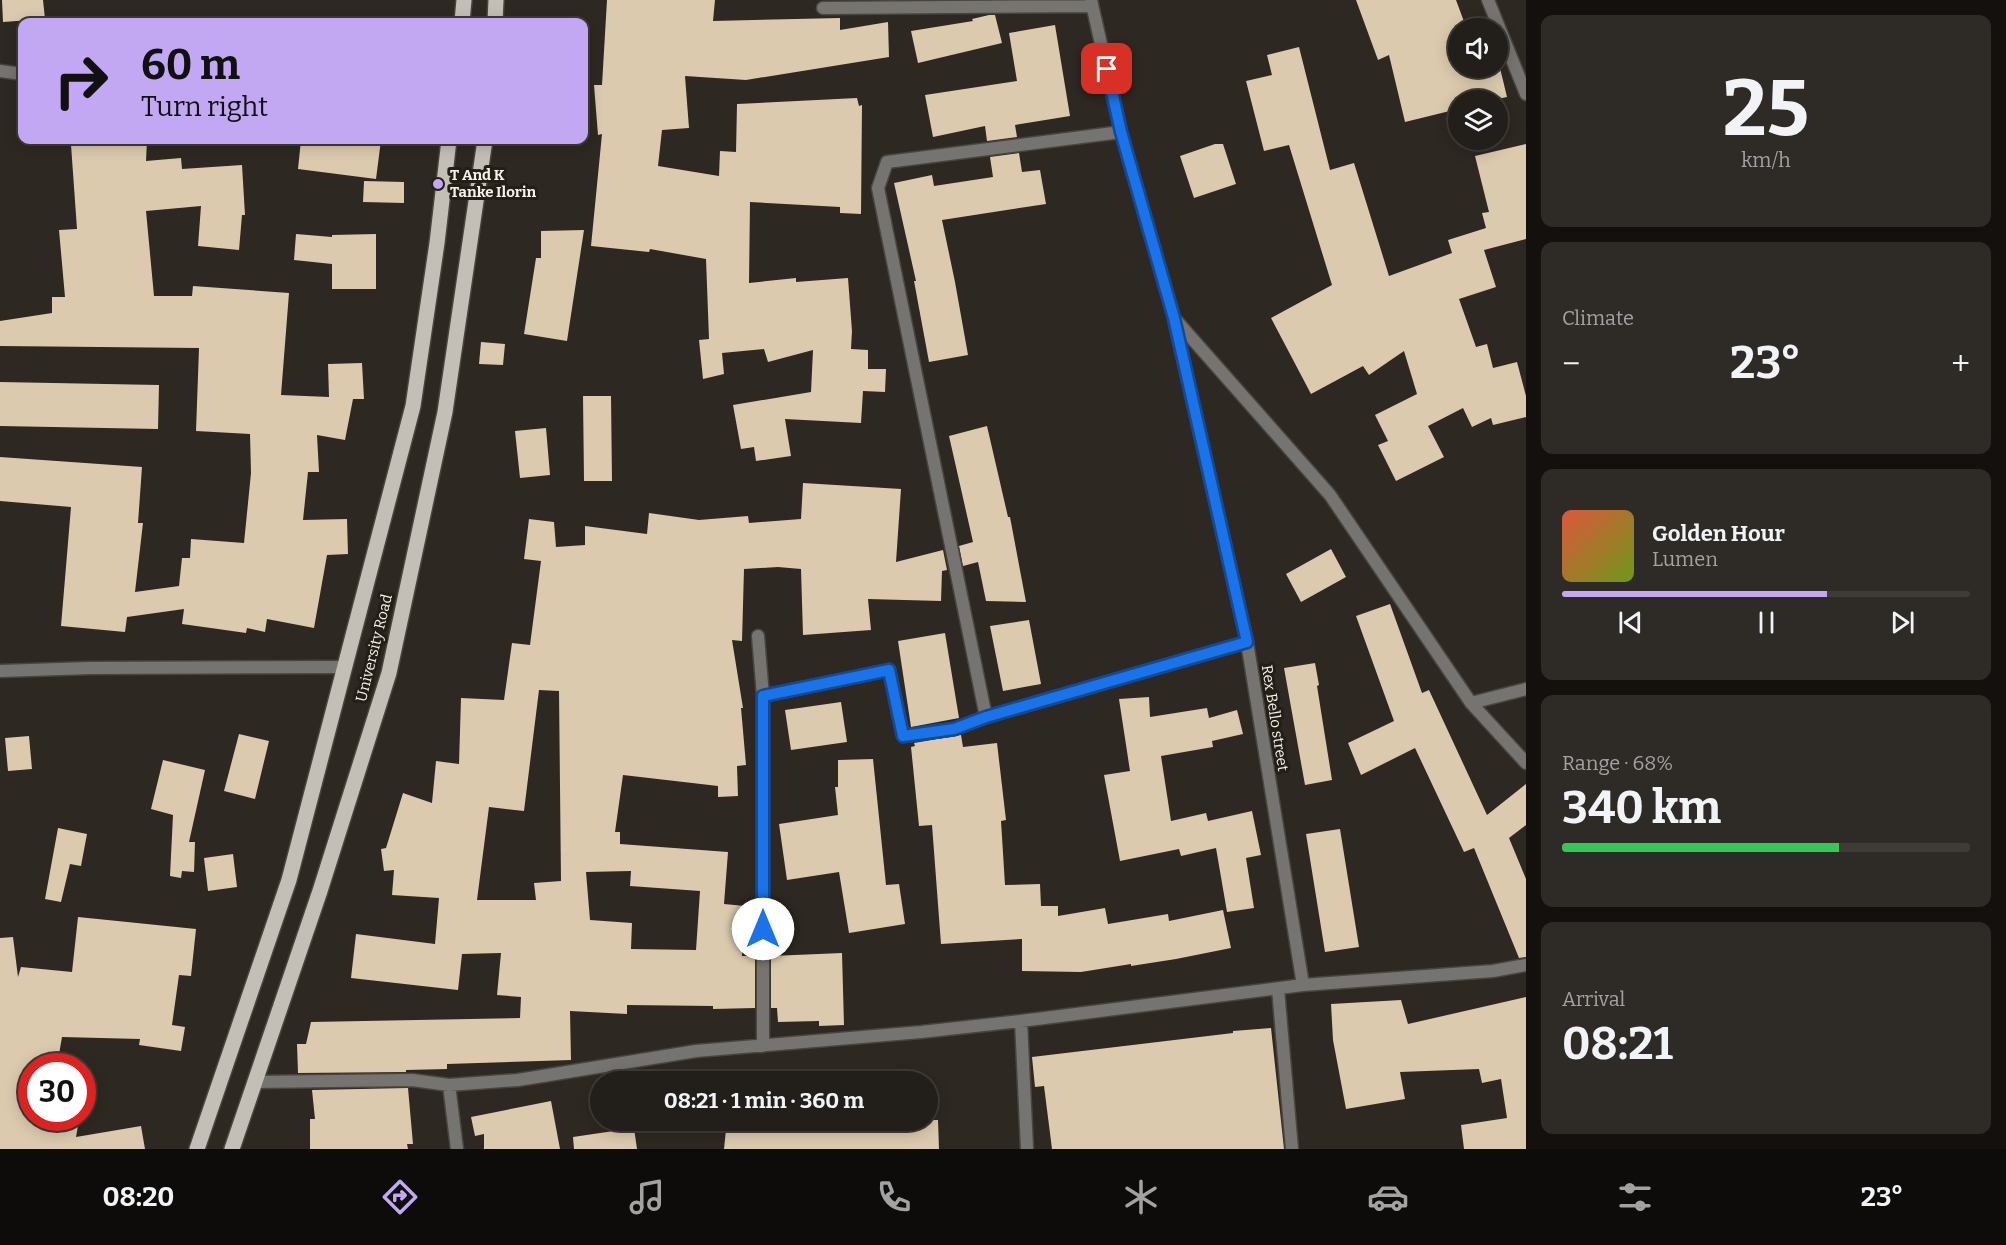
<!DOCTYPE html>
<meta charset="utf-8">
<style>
body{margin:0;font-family:Bitter,serif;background:#2e2b26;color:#f1f3f6;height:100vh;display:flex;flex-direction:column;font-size:22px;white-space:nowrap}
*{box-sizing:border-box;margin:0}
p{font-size:20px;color:#a2a2a2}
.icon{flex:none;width:33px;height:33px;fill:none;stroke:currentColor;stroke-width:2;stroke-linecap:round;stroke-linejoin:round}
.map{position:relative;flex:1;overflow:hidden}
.panel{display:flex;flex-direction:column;gap:15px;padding:15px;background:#13100e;width:480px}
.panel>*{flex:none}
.guide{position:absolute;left:18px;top:18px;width:570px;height:126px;border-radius:12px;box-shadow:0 3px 15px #0003,0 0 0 2px #3f3c38;background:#c2a8f2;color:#111;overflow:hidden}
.tools{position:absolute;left:1448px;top:18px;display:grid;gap:12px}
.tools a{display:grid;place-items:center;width:60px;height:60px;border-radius:50%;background:#221e19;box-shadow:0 3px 15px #0003,0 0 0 2px #3f3c38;font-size:30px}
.speed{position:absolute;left:18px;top:1053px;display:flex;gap:12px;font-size:30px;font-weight:700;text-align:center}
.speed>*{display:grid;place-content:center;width:78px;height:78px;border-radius:50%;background:#221e19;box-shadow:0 3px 15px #0003,0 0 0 2px #3f3c38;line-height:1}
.speed .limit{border:9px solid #d22;background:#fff;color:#111}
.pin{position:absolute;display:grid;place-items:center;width:51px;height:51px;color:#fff;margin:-26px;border-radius:12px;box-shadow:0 3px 9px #0006}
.me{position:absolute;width:66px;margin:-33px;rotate:0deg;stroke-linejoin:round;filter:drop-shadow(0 0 4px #0008)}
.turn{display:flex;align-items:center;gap:21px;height:126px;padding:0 24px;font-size:27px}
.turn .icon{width:78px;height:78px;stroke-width:2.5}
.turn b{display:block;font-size:42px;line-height:51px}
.big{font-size:45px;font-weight:700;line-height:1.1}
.panel .widget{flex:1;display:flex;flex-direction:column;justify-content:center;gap:9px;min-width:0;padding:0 21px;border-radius:12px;background:#2e2b26}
.panel .dial{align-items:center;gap:0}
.dial b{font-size:78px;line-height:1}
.song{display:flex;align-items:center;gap:18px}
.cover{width:72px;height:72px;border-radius:9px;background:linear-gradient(135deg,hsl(10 70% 55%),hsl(80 70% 35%))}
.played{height:6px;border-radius:3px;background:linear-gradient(90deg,#c2a8f2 65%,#3f3c38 65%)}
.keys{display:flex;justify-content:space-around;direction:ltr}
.heat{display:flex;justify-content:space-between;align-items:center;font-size:33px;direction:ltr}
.charge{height:9px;border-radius:4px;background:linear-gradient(90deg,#34c759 68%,#3f3c38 0)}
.trip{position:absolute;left:590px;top:1071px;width:348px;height:60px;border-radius:30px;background:#221e19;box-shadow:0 3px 15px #0003,0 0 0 2px #3f3c38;font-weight:700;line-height:60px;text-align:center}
.tabs{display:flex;height:96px;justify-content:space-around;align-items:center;background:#0e0c0a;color:#a2a2a2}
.tabs .icon{width:42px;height:42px}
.tabs .on{color:#c2a8f2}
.tabs b{font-size:27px;color:#f1f3f6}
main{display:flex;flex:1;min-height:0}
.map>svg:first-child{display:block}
.building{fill:#dbcaad;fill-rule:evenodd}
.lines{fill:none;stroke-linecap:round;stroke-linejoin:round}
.street-casing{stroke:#49443e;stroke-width:15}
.primary-casing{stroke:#49443e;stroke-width:18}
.street{stroke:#767470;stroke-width:12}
.primary{stroke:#c4bfb6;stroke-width:15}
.route-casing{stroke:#114b97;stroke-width:15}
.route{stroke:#1a73e8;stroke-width:10}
.poi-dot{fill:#c2a8f2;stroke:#231f17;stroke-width:2}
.labels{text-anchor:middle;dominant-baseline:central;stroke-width:6;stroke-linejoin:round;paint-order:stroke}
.poi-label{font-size:15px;font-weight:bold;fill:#f5f2ed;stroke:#231f17;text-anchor:start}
.street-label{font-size:15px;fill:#f5f2ed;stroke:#231f17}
</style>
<main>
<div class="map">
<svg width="1526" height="1149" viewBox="0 0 1526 1149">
<rect width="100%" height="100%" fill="#2d2821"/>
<path class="building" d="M2,0H43L45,19L3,22Z
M607,0H715L713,21L840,18V30L888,22L889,57L746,80L685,76L689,128L662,130L658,166L719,176L720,151L736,152L737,104L857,98L859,106L862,105L861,214L840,213V207L750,202L749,283L796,278V282L848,278L852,331L851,349L868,350V369H886L885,392L863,391L861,423L785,419L791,456L756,461L754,447L741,449L733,405L811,392L813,350L768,362L764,349L722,353L724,374L703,379L699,340L709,339L706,259L650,249L649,252L591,246L602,134L598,135L594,85H602Z
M1356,0H1456L1466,27L1458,28V68H1500L1507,97L1493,100H1458V109L1405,122L1389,55L1378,60Z
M989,15H995L1002,43L918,63L911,31L973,21L972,19Z
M1055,25L1070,116L1015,125L1017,137L987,141L985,126L933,137L925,95L1017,81L1009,33Z
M1299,47L1330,170L1354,163L1389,276L1452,253L1448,240L1486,228L1482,213L1489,212L1475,156L1526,144V239L1484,250L1496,287L1459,299L1476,347L1487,344L1493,368L1517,362L1526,396V417L1493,425L1491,418L1472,427L1463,408L1428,426L1444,457L1396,481L1378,445L1388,441L1375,415L1417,394L1404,351L1369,375L1363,366L1311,394L1271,318L1332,285L1289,145L1264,151L1246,81L1272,75L1267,55Z
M120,140H147L146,161L181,158L182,169L242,165L245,215H242L239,250L198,246L201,206L146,211L154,296H192L193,286L289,293L281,395L329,397L328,364L362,363L364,399H353L345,440L317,435L319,472H308L303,520L347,519L348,554L327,555L314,628L267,619L265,632L247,628L246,633L218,629L182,624L184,609L127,617L125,632L61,626L71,507L0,501V457L142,467L138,523H143L135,592L179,586L182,558H190L191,539L244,543L251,473L250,434L196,431L199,348L0,346V321L52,313V297H65L59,230L77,229L71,145L120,141Z
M301,140H381L376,179L298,169Z
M1215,144H1223L1236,184L1194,198L1180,156Z
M1019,153L1022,172L1040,170L1046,204L942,220L955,282L968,355L929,362L914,281H916L894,183L932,175L934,186L993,177L990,157Z
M364,181L404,182V203L363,202Z
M584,230L567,341L524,334L536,258H541V231Z
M296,234L332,237V235L376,234V289H332V264L294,260Z
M481,342L505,344L503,365L479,364Z
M0,382L159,385L158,429L0,426Z
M583,396H611L612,481H584Z
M987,426L1008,517H1010L1026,602L986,601L978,562L963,566L959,546L973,542L949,436Z
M546,428L550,475L520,478L515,431Z
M803,483L901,489L896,562L943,550L947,570L942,571L941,601L868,599L871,630L803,635L801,569L778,567L744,569L742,641L732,640L743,708H741L746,765L737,766L738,796L718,797V786L623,775L615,832H620V844L728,852L724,904L745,906L742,956H755V1008L713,1009V1006L627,1005V1014L570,1011L571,1060L447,1064V1069L406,1070V1072L298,1073L297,1044H306L311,1022L520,1018L521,997L497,995L501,953L462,954L458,990L351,978L356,934L435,944L439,898L392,895L394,870L384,871L381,849L386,848L403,793L432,803L436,761L459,764L461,698L504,700L512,643L530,645L541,561L524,559L529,519L554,522L556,547L585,545V526L647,534L649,513L699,520L748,516L749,523L801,519ZM539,690L559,691L561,881L534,883L536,900H477L489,807L524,811ZM631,871L630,886L700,891L696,950L631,949L632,923L590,920L586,872Z
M1331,549L1346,577L1301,602L1286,574Z
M1390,604L1422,693L1429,690L1487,815L1526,784V825L1509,838L1526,879V957L1519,958L1474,848L1464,852L1415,748L1361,775L1348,743L1394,721L1356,616Z
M1029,620L1041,684L1003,691L990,626Z
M945,633L959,718L911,727L898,641Z
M1315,663L1319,685L1317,686L1332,780L1305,785L1284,668Z
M1149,697L1150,717L1207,708L1209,718L1237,710L1243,734L1212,741L1213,747L1161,756L1171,821L1206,813L1208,821L1252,811L1261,855L1246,858L1254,908L1227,912L1216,848L1181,856L1179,849L1120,861L1104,775L1130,771L1119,699Z
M841,702L847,742L791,750L785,710Z
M239,734L269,741L255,799L224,791Z
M961,735L963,747L997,743L1006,820L1001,821L1005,885L1040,884L1041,906H1058V916L1105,908L1108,924L1168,914L1169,921L1223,910L1231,948L1176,959L1131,966V964L1081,972L1022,971V939L941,944L932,825L919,826L911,747L915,746L914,743Z
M29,736L32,769L8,771L5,738Z
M873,759L886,885L899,884L905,924L849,933L839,872L787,880L779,824L838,815L835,787H838V760Z
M163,760L205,770L189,842H195L194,872L182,871L181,878L170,876L173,815L151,809Z
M58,828L87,834L81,866L70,864L61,902L45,899Z
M1340,829L1359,947L1325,952L1306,834Z
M233,854L237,887L208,891L204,858Z
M78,917L196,929L191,976L179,975L172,1025L185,1027L181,1051L139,1045L140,1039L62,1037L57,1066H32V1118H63L79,1120L76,1137L141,1126L145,1149H0V938L13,937L18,977L21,967L72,972Z
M842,953L844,1025L819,1026V1021L778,1022L777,1008H771V956Z
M1526,997V1149H1464L1461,1125L1507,1118L1501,1079L1482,1083L1479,1069L1400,1072L1405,1099L1346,1109L1333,1040L1331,1004L1401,1000L1408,1024Z
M1271,1028L1284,1149H1052L1044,1086L1035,1087L1032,1057L1233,1033V1031Z
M408,1088L413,1144H407L408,1149H310V1119H315L312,1090Z
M551,1101L560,1149H484V1134L475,1136L471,1117Z
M727,1120H938L939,1149H724Z
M634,1128L637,1149H574L573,1137Z"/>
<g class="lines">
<defs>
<path id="street" d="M1091,0L1121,132L1174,318L1330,495L1471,703L1526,763
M1488,0L1526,94
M823,8L1092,6
M0,71L22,74
M1174,319L1247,642L1303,985
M758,636L763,696V1046
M0,671L90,668L345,667
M763,696L889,670L903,736L954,729L986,717L1247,642
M1471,703L1526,689
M986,717L878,188L887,162L1121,132
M1278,989L1292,1149
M1021,1021L1027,1149
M255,1082L412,1080L449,1085L518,1080L696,1051L921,1032L1021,1021L1303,985L1493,971L1526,965
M449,1085L457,1149"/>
<path id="primary" d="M462,22L464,0
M495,22L496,0
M197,1149L289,880L413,406L437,243L449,140
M232,1149L320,891L389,673L445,412L485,140"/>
</defs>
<use href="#street" class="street-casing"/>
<use href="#primary" class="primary-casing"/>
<use href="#street" class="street"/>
<use href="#primary" class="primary"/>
</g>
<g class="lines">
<defs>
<path id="route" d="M763,929V696L889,670L903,736L954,729L986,717L1247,642L1174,318L1121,132L1107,69"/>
</defs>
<use href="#route" class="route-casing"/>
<use href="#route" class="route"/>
</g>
<circle class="poi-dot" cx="438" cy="184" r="6"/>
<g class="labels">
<g class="poi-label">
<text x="450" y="175">T And K<tspan x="450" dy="17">Tanke Ilorin</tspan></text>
</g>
<g class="street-label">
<text transform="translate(374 648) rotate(-76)">University Road</text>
<text transform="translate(1275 718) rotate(81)">Rex Bello street</text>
</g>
</g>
</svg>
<div class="tools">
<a><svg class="icon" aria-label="sound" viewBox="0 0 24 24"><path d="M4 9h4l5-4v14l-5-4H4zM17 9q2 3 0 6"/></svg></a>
<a><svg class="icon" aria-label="layers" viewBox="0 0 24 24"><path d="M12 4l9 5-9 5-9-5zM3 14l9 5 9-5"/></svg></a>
</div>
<div class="speed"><div class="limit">30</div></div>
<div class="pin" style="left:1107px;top:69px;background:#d93025"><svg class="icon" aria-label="arrive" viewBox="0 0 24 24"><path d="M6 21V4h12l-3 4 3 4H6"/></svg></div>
<svg class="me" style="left:763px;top:929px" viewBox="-20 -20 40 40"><circle r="19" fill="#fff"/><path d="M0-13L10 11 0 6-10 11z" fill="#1a73e8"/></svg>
<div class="trip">08:21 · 1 min · 360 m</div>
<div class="guide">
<div class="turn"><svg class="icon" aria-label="right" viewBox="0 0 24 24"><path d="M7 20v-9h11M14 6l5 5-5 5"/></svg><div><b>60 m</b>Turn right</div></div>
</div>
</div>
<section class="panel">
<div class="widget dial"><b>25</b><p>km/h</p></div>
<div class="widget"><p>Climate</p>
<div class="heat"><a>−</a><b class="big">23°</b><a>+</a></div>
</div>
<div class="widget">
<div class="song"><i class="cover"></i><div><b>Golden Hour</b><p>Lumen</p></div></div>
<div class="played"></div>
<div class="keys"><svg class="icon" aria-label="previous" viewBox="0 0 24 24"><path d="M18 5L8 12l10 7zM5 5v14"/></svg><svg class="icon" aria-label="pause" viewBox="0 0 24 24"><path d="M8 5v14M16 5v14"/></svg><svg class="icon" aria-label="next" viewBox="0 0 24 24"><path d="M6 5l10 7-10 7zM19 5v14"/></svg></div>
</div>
<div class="widget"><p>Range · 68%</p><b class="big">340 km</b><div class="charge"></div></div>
<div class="widget"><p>Arrival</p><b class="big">08:21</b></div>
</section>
</main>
<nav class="tabs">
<b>08:20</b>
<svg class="icon on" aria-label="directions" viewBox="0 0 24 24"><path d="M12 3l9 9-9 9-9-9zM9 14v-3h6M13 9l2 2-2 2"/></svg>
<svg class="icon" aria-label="music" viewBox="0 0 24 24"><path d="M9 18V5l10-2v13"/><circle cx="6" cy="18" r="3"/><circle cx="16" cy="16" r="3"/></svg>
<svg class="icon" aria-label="phone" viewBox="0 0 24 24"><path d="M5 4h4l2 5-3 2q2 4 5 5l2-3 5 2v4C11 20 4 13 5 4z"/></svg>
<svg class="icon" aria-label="climate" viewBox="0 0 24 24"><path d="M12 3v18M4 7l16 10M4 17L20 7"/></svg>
<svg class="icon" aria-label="car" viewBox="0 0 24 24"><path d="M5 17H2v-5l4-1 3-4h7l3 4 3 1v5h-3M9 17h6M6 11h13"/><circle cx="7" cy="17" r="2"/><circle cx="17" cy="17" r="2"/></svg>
<svg class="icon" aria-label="filters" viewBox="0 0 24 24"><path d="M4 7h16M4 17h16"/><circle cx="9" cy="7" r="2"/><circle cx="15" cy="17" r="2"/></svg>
<b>23°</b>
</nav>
